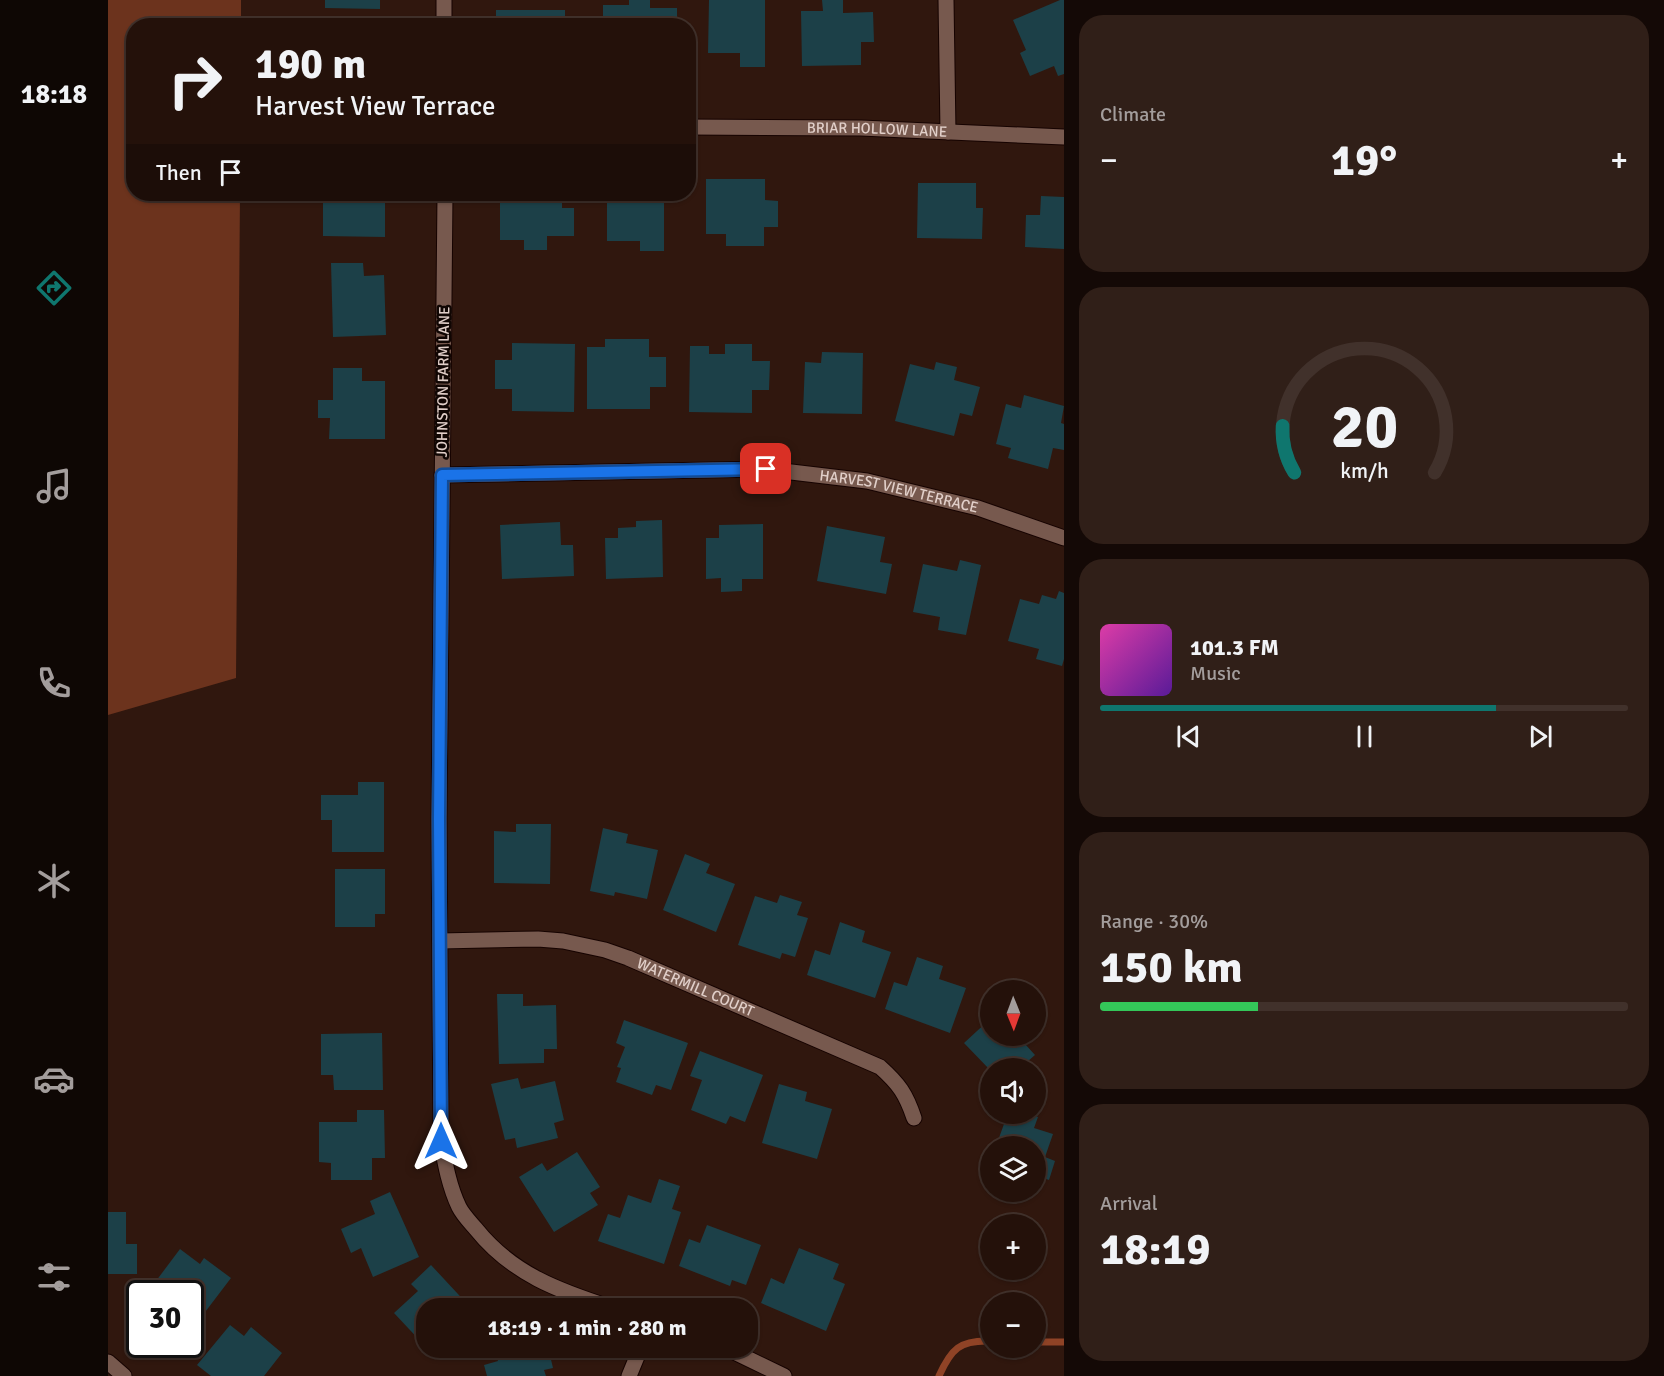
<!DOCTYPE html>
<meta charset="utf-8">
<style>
body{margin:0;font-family:Signika,sans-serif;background:#301f18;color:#f1f3f6;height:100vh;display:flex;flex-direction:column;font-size:22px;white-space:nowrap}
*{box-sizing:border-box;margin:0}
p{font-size:20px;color:#a39d9c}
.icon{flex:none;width:33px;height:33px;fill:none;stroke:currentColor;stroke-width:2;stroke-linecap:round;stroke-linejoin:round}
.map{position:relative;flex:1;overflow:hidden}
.panel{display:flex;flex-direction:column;gap:15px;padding:15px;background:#140906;width:600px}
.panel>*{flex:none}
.hud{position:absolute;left:18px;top:18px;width:570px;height:183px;border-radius:24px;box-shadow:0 2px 4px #0004,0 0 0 2px #41312b;background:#24110a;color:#f1f3f6;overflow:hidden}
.needle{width:39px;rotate:179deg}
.tools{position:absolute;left:872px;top:980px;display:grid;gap:12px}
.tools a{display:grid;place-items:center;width:66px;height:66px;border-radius:50%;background:#24110a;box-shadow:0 2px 4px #0004,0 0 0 2px #41312b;font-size:30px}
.speed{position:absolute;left:18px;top:1280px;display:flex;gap:12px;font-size:30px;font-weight:700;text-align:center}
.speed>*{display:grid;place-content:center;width:78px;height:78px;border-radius:50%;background:#24110a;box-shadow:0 2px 4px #0004,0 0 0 2px #41312b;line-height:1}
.speed .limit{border:3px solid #111;border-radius:9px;background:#fff;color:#111}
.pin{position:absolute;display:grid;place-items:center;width:51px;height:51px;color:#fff;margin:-26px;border-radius:12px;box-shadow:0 3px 9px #0006}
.me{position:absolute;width:66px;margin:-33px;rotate:0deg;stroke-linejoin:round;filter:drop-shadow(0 0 4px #0008)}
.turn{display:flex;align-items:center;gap:21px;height:126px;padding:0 30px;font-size:27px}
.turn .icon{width:78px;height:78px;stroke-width:2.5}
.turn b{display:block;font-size:42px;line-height:51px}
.then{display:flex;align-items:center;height:57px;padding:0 30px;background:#0003;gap:12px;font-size:22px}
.big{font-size:45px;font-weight:700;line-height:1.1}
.panel .widget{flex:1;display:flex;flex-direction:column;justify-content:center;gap:9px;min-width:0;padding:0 21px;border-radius:24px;background:#301f18}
.panel .dial{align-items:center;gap:0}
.dial svg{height:156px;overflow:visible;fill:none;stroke:#41312b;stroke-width:7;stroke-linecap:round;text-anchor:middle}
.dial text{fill:#f1f3f6;stroke:none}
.song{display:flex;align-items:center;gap:18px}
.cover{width:72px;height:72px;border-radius:9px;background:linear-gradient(135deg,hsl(320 70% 55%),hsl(270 70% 35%))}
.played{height:6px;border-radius:3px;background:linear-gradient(90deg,#0f766e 75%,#41312b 75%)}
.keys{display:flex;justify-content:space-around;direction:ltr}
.heat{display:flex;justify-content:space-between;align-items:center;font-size:33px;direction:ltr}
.charge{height:9px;border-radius:4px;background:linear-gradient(90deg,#34c759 30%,#41312b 0)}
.trip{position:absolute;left:308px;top:1298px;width:342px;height:60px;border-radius:24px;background:#24110a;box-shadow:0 2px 4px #0004,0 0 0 2px #41312b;font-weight:700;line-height:60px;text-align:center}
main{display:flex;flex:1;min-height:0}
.dock{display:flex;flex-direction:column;width:108px;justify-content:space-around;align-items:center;background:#0e0704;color:#a39d9c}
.dock .icon{width:42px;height:42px}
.dock .selected{color:#0f766e}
.dock b{font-size:27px;color:#f1f3f6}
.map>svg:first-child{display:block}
.green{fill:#6c331d}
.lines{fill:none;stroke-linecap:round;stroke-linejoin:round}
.stream{stroke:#8f4326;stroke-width:7}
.building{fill:#1c4048}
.street-casing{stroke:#160300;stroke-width:17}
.street{stroke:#77594e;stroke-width:15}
.route-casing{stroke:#114b97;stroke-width:15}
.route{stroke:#1a73e8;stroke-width:10}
.labels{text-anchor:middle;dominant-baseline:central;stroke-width:5;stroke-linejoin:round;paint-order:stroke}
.street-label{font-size:15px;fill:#e1cfc9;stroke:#100603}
</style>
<main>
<nav class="dock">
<b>18:18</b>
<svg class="icon selected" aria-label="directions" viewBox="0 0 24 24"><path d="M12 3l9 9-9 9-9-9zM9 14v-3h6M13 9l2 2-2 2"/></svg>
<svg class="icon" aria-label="music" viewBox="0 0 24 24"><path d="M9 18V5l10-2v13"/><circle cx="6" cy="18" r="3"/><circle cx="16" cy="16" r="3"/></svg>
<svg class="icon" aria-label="phone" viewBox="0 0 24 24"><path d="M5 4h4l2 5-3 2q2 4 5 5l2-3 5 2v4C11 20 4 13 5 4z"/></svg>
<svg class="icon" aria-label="climate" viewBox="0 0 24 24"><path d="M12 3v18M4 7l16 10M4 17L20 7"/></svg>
<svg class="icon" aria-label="car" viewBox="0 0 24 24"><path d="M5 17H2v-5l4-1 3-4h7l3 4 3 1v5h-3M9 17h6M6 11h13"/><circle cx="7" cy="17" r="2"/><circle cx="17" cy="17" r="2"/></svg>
<svg class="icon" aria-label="filters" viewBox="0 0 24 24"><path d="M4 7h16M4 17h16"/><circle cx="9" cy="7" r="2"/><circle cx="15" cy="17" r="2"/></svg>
</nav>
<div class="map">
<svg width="956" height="1376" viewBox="0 0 956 1376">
<rect width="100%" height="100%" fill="#30170e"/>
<path class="green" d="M0,0H133V25L26,26V194H132L128,678L0,715Z"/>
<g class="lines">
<path class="stream" d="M927,1342H956
M831,1376C843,1349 852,1340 882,1341"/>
</g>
<path class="building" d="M217,0H272V9L217,8Z
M521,0H542V8H569V26H495V5H521Z
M601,0H657V67H632V53H600Z
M714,0H735V13L765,12L766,42H753V65L694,66L693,11H715Z
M952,0H956V74L950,76L946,66L922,76L912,53L918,50L905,20Z
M388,10H457V26H388Z
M598,179H657V200L670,201V227H656V246H618V234H598Z
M810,183H868V208H875L874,239L809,238Z
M208,194H277V237L215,236V202H208Z
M392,194H454V208H466V236H439V250H416V240H392Z
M531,194H556V251H532V241H499V195H531Z
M933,196L956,197V249L917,247L918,215H932Z
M223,263H255L256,276L276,275L278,335L225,337Z
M497,339H541V357H558V387H542V409H479V347H497Z
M404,343L467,344L466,412L404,411V389H387V360H404Z
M617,344H644V361H662L661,390H644V413L581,412L582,346H601V354H617Z
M714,352L755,353L754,414L695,413L697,362L713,363Z
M828,362L849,367L846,380L872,387L864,416L852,413L846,436L787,421L802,364L826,370Z
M225,368H254V381H277V439H221L222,418H210V400H225Z
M916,395L956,406L953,423L956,424V450L945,448L940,469L900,458L903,448L888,444L898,404L913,408Z
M554,520L555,577L498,579L497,538H510V528L528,527V521Z
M452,522L453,545H465L466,576L394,579L392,525Z
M655,524V579H634V591L613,592V578L598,579V538H611V525Z
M719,526L777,537L772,562L784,564L778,594L709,581Z
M852,560L873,565L858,635L830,630L832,617L805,612L815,564L849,571Z
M951,591L956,593V659L954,666L928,659L931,649L900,641L912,599L931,604L934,595L948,599Z
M250,782H276V852H224V820H213V795H250Z
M408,824H443L442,884L386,883V831L408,832Z
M495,828L520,834L518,843L550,850L539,899L507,892L506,896L482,891Z
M577,854L602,864L598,873L627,884L608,932L555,910Z
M227,869H277V914H267V927H227Z
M672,895L694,902L689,915L700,918L687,957L674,953L672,959L630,945L647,896L669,903Z
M732,922L757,931L754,942L783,952L767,998L699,975L707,950L722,955Z
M809,957L835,966L831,979L858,988L842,1033L777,1009L786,982L799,986Z
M389,994H415V1006L448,1005L449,1049H436V1063L391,1064Z
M882,1019V1035L925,1036L917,1044L927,1055L912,1068H882V1070L856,1043Z
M516,1020L580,1043L563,1090L548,1085L544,1095L508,1082L513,1068L509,1067L517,1047L508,1043Z
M274,1033L275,1090H226L225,1075H213V1034Z
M592,1051L655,1075L637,1122L622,1116L618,1124L583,1110L594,1080L582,1076Z
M410,1078L413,1089L447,1081L456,1120L446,1123L450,1138L409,1148L407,1138L397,1140L383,1084Z
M671,1084L699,1092L697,1101L724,1109L709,1159L654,1143Z
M249,1110H276L277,1158H264V1180H223V1163L211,1162V1122H249Z
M900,1113H921L930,1117L926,1128L945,1134L937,1157L947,1161L941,1180L927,1175V1146H888Z
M469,1152L492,1187L482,1193L490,1205L446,1232L411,1177L434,1163L439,1171Z
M551,1179L572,1186L564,1209L573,1212L556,1264L490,1241L500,1214L512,1218L520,1195L543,1203Z
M282,1192L311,1257L265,1277L253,1248L243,1253L233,1229L267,1214L262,1201Z
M0,1212H18V1244H29V1274H0Z
M599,1225L653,1245L638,1285L624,1280L622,1286L571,1266L581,1239L592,1243Z
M691,1248L731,1264L725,1279L737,1284L718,1331L653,1303L663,1278L676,1284Z
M72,1249L92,1264L96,1258L123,1278L88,1324L82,1320V1293H47L42,1289Z
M323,1265L363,1308H318V1343L316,1345L286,1313L310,1291L303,1284Z
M122,1325L136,1336L143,1327L174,1353L156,1376H103L89,1365Z
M386,1347H414L415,1350L424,1347H440L445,1368L436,1370L438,1376H379L376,1365L390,1361Z"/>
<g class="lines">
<defs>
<g id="street">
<path d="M336,0V26"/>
<path d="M838,0L840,132"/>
<path id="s1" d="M580,127L753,128L956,137"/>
<path d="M337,194L331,819L333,1141C337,1163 341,1186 351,1207C355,1215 362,1222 368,1229C404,1274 451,1291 504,1308"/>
<path id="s2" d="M334,475L658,469L759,481L870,508L956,538"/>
<path id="s3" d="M332,941L430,939L455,941L497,950L520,958L772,1067C791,1084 798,1094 806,1118"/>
<path d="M616,1347L676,1376"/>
<path d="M0,1362L16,1376"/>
<path d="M521,1376L533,1347"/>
</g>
</defs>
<use href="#street" class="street-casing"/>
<use href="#street" class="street"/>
</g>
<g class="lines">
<defs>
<path id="route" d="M333,1141L331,819L334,475L658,469"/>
</defs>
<use href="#route" class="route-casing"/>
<use href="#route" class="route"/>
</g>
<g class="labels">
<g class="street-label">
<text stroke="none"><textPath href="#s1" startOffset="189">BRIAR HOLLOW LANE</textPath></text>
<text transform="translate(335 382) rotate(-89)">JOHNSTON FARM LANE</text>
<text stroke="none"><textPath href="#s2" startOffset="459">HARVEST VIEW TERRACE</textPath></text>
<text stroke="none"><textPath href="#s3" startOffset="264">WATERMILL COURT</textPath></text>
</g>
</g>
</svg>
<div class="tools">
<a><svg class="needle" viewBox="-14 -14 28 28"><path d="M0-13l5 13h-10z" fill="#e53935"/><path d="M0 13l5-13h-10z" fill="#a39d9c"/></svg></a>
<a><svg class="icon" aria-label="sound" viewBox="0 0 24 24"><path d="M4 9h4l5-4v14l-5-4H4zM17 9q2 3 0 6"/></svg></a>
<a><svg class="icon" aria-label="layers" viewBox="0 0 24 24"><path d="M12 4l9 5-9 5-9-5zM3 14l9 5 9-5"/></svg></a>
<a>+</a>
<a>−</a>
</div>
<div class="speed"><div class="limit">30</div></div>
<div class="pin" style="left:658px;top:469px;background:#d93025"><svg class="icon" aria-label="arrive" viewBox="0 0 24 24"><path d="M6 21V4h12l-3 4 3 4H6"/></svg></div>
<svg class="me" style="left:333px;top:1141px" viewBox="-20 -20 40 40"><path d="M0-17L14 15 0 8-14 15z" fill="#1a73e8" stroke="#fff" stroke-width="4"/></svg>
<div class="trip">18:19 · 1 min · 280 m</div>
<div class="hud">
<div class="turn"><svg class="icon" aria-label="right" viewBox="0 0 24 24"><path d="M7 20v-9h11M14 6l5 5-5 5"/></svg><div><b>190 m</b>Harvest View Terrace</div></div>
<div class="then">Then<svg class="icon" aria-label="arrive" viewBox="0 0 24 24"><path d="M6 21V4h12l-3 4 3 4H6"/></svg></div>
</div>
</div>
<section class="panel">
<div class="widget"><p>Climate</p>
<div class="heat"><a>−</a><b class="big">19°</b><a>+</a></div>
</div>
<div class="widget dial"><svg viewBox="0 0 100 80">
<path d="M14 69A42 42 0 1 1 86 69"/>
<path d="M14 69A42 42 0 0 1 8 45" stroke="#0f766e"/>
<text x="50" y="56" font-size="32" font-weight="700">20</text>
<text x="50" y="72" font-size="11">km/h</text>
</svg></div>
<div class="widget">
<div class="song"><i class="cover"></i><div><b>101.3 FM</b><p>Music</p></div></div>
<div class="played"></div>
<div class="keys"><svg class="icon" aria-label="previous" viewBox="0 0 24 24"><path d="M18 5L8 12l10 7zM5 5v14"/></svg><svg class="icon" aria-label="pause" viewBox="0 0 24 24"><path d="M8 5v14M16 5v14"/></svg><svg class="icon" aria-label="next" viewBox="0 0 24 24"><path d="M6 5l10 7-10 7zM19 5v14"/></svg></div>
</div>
<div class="widget"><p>Range · 30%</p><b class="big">150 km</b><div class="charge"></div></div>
<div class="widget"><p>Arrival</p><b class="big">18:19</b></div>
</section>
</main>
